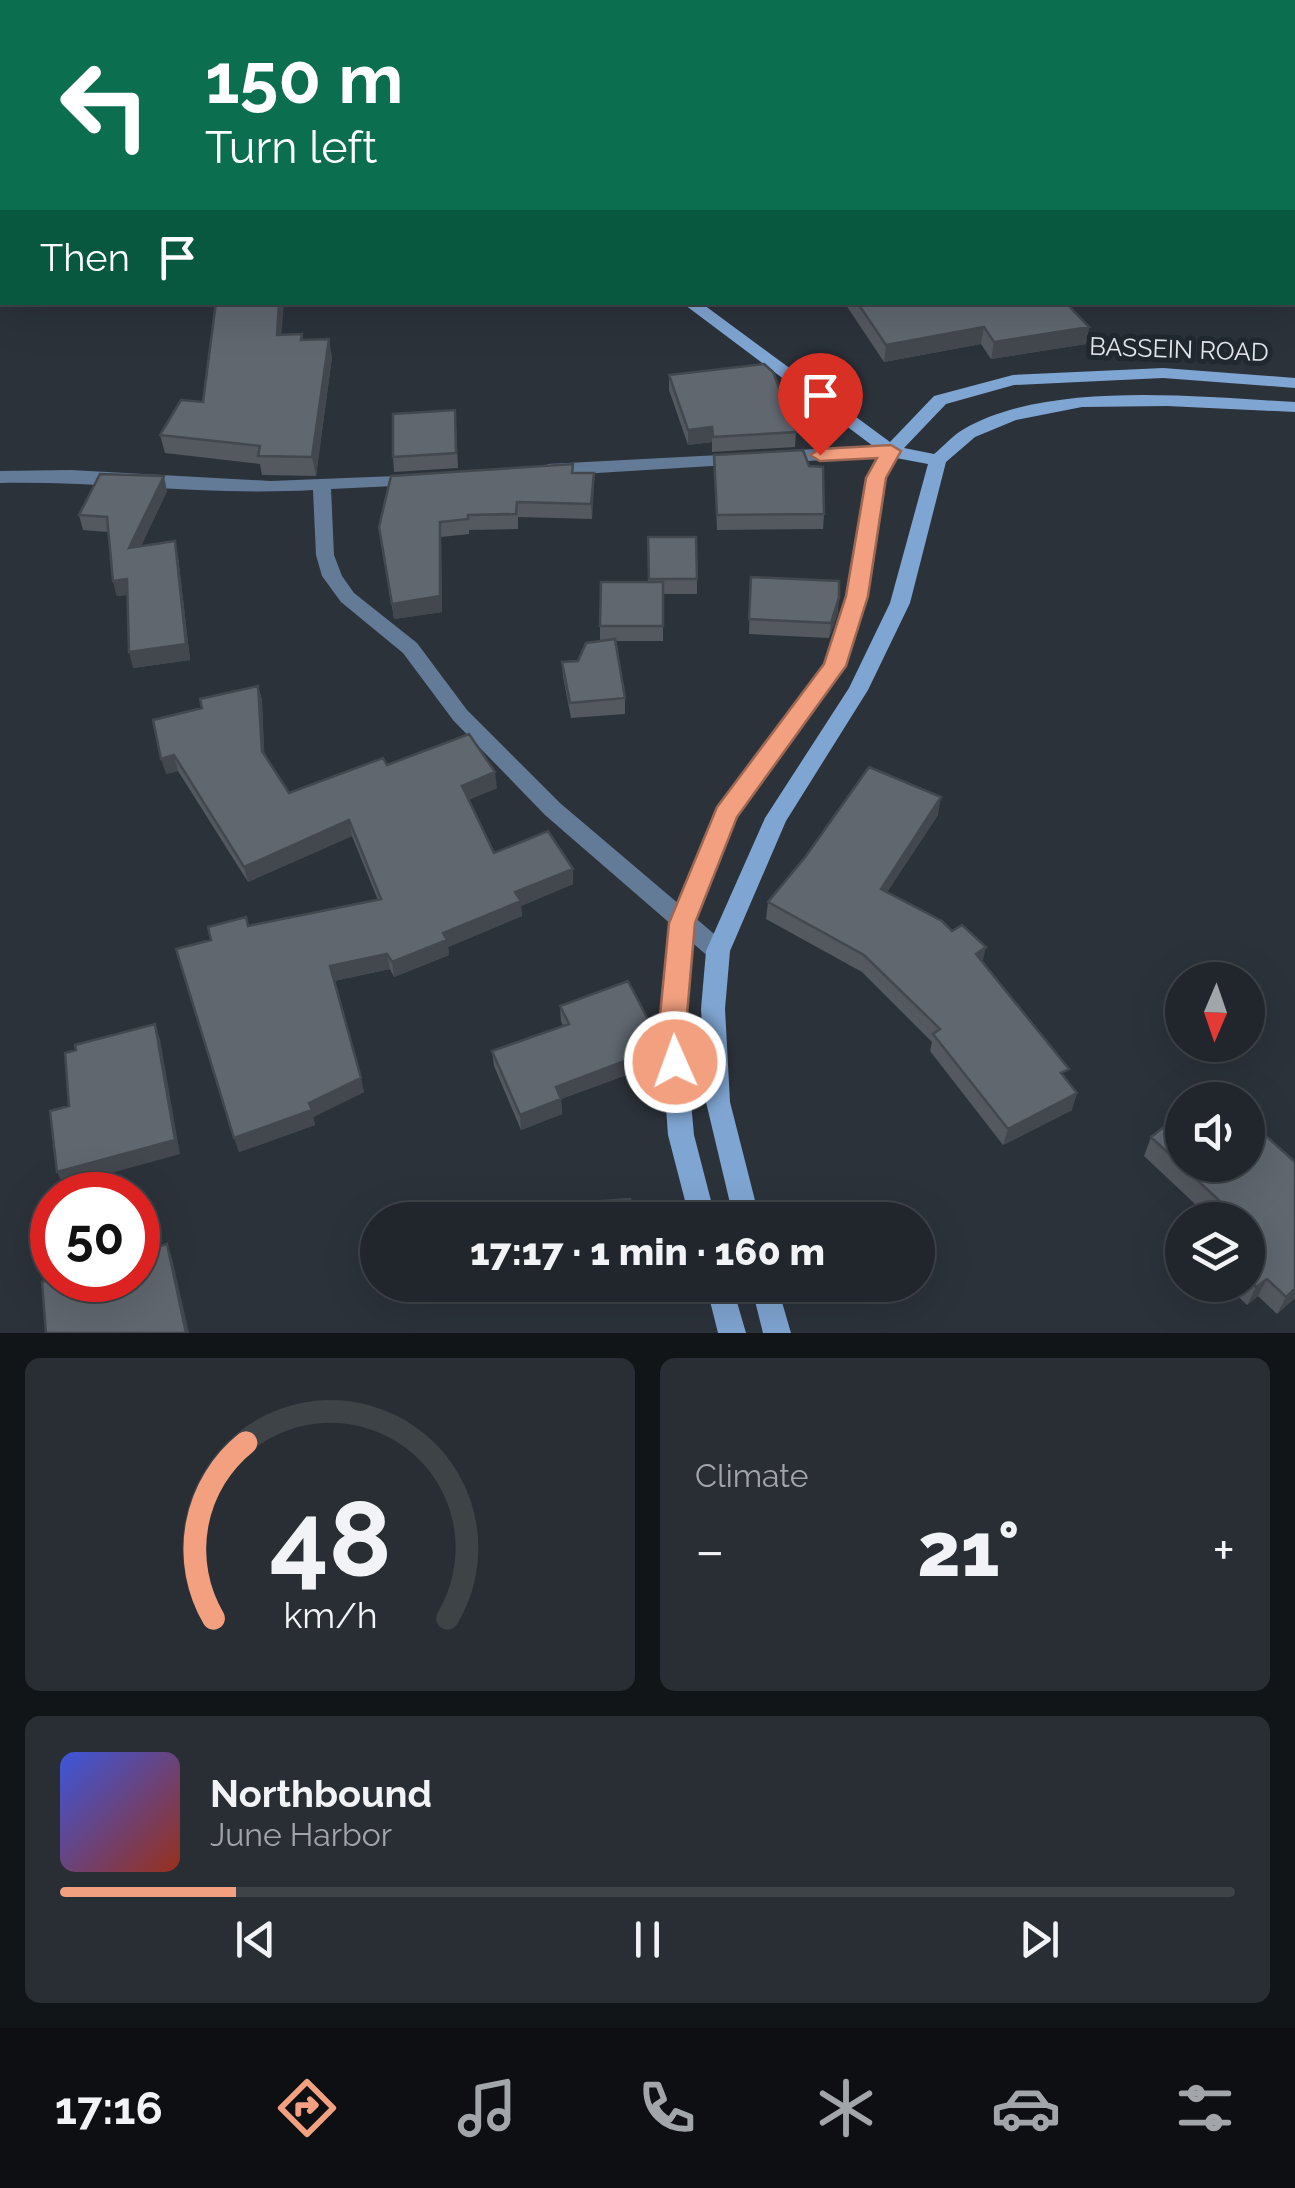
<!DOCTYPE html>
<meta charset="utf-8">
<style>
body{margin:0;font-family:Raleway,sans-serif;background:#292e34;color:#f1f3f6;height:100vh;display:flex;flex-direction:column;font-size:38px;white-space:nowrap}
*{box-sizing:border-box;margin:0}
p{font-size:32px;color:#a2a5a9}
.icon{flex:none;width:55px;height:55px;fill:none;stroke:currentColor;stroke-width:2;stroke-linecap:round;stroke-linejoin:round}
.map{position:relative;height:1333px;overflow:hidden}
.panel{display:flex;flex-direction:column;gap:25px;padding:25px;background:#121518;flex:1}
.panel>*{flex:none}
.hud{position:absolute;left:0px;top:0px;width:1295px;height:305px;box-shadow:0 10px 40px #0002,0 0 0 2px #3e4348;background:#0b6e4f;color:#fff;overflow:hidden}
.needle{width:65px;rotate:182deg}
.buttons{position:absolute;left:1165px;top:962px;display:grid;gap:20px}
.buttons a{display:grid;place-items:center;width:100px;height:100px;border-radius:50%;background:#21262c;box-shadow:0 10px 40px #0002,0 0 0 2px #3e4348;font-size:50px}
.speed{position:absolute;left:30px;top:1172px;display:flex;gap:20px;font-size:50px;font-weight:700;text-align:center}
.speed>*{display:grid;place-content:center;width:130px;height:130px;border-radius:50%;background:#21262c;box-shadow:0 10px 40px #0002,0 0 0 2px #3e4348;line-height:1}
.speed .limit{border:15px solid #d22;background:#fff;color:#111}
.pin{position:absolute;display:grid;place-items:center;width:85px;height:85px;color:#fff;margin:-102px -42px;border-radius:50% 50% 50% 0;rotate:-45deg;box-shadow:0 0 10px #0007}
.pin .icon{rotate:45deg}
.me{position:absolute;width:110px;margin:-55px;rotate:358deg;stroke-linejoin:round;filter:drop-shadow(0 0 8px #0008)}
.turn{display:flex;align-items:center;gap:35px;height:210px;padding:0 40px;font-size:45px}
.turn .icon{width:130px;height:130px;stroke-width:2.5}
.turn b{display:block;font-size:70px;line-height:85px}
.then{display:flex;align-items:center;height:95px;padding:0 40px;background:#0003;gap:20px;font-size:38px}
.big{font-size:75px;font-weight:800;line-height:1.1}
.panel .tile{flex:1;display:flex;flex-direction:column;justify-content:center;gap:15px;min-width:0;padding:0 35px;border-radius:15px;background:#292e34}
.panel .dial{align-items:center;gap:0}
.dial svg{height:260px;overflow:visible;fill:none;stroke:#3e4348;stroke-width:7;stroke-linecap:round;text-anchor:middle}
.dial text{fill:#f1f3f6;stroke:none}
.song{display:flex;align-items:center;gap:30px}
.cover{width:120px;height:120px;border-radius:15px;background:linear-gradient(135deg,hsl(230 70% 55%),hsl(10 70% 35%))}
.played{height:10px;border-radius:5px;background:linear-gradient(90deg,#f2a07f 15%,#3e4348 15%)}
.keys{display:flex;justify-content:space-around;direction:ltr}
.heat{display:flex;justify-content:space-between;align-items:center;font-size:55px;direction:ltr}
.panel .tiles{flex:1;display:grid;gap:25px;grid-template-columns:1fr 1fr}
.tile:last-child{grid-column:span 2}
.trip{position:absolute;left:360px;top:1202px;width:575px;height:100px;border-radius:50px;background:#21262c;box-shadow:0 10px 40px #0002,0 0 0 2px #3e4348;font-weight:800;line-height:100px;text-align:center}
.dock{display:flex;height:160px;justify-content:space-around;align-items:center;background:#0d0f12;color:#a2a5a9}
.dock .icon{width:70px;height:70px}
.dock .current{color:#f2a07f}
.dock b{font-size:45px;color:#f1f3f6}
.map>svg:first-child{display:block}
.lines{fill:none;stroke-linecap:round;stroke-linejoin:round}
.street{fill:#647b98;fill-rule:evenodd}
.secondary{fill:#7fa5d2;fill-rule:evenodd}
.wall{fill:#53595f}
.shaded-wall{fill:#43484e}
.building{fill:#60676f;stroke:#43484e;stroke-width:2.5}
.route{fill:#f2a07f;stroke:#9d6853;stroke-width:2.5}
.labels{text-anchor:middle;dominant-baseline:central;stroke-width:10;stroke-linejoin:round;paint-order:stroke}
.street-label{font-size:25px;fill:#e3e7ec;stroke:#222830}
</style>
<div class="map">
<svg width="1295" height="1333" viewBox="0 0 1295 1333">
<rect width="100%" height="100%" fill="#2c323a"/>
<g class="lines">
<path class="street" d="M891,445L897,447L900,451L897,455L778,463L769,457L778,451Z
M739,454L748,460L745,464L548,476L539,470L548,464Z
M71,470L271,481L421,475L424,479L415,485L331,489L334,555L342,576L354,593L417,643L467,710L560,803L726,944L730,951L726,958L718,960L710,958L545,815L453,720L403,653L341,602L322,576L316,555L313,490C209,496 104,481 0,483V471Z"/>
<path class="secondary" d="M301,0H315L316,2H302Z
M681,302H700L890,442L934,396L1013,375L1163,368L1295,378V388L1163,378L1014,385L946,404L904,448L934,454C944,446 953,435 964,429C1049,380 1199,397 1295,402V412L1167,406L1082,407L1016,420L975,437L946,462L910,603L868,690L786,821L730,951L725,1009L730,1102L760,1220H734L706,1102L701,1009L706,951L765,818L849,688L890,603L928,464L896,458L885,478L867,596L844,666L736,816L693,923L684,1026L694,1135L716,1220H690L668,1135L660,1026L671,923L718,807L825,664L847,596L867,478L881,452Z
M706,1285H732L746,1333H718Z
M751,1285H777L791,1333H763Z"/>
</g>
<path class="wall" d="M844,302H1065L1089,327L1086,344L991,359L981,344L884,362Z
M302,334L303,340L332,357L316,476L262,475L260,464L165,453L160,435L203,402L281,335Z
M669,375L796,432L795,447L712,452V442L688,445L669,390Z
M456,425L458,468L394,472L393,457Z
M714,455L824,514L823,529L717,530Z
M573,473H594L592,519L518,517V529L469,530V534L441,537L442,612L394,619L379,527Z
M167,491L141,546L178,556L190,660L133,668L127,595L117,596L113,581L108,532L83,530L79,515Z
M648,537L697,579V594H663V641H616L625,698V714L571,718L563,677L562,662L578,661L600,641V626L648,582Z
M751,577L838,613L829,638L749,634Z
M258,686L262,701L264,756L289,793L387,765L497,788L468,800L494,853L573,884L521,906L522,916L448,947L449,955L394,977L390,969L334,981L364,1092L313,1117L315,1125L239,1152L176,949L211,940L248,926L378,900L352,836L248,882L178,771L166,774L202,708Z
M938,815L887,892L982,961L1066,1079L1072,1110L1003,1145L930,1051L932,1042L862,972L766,919L768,902Z
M560,1006L659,1063L561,1099L562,1114L521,1130L494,1066L492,1051L563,1026L561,1021Z
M1251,1123L1295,1162V1298L1277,1314L1258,1296L1247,1305L1226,1285H1248V1220H1212L1144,1156L1151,1137Z"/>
<path class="shaded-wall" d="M279,302H284L280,353L277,335Z
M984,327L981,344L884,362L886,345Z
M1089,327L1086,344L991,359L994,342Z
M329,339L332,357L316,476L312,457Z
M712,427V442L688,445V430Z
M594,473V488L592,519L591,504Z
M164,476L167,491L133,563L129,548Z
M440,522L442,612L394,619L392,604Z
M175,541L178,556L190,660L133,668L129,652Z
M127,579L131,594L117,596L113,581Z
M839,597L838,613L829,638L831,623Z
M258,686L262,701L265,767L262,751Z
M174,755L178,771L166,774L161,759Z
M495,772L497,788L464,802L462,786Z
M941,797L938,815L878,906L881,889Z
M349,820L352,836L248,882L244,867Z
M573,869V884L521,906L522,916L448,947L449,955L394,977L392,962L515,892Z
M986,947L982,964L976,954Z
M387,954L390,969L333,981L330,966Z
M155,1024L160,1039L180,1154L64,1186L57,1172Z
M659,1048V1063L561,1099L562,1114L521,1130L520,1115L556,1087Z
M361,1078L364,1092L313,1117L315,1125L239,1152L234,1138Z
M1077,1093L1072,1110L1003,1145L1008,1129Z
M167,1244L172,1258L189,1333H186Z
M1267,1279L1258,1296L1247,1305L1256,1287Z
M593,1285H647L571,1304L570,1291Z
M1295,1289V1298L1277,1314L1286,1297Z"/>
<path class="building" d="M252,0H303L305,2H243Z
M0,161L2,160V250L0,251Z
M216,302H279L277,335L302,334L301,340L329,339L312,457L258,456L260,446L160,435L181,400L203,402Z
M857,302H1065L1089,327L994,342L984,327L886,345Z
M764,364L773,372L796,432L713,437L712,427L688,430L669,375Z
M455,410L456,453L393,457V414Z
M803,450L809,466L823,467L824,514L717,515L714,455Z
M573,464L572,473H594L591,504L517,502L516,514L468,515V519L440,522V596L392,604L379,527L391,476Z
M100,474L164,476L129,548L175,541L186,644L129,652L127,579L113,581L107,517L79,515Z
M648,537H696L697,579H649Z
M751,577L839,581V597L831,623L749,619Z
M601,582H663V626H600Z
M615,639L625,698L570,703L562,662L578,661L586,643Z
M258,686L262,751L289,793L383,758L387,765L469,734L495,772L462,786L494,853L548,831L573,869L515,892L521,901L443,933L447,940L392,962L387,954L330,966L361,1078L309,1103L312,1110L234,1138L176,949L211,940L208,927L246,917L248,926L381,899L349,820L244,867L174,755L161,759L153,720L202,708L200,699Z
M869,767L941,797L881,889L942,921L952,931L962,925L986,947L976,954L1069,1069L1061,1073L1077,1093L1008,1129L933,1034L940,1029L864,955L768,902L806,856Z
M628,981L658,1039L659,1048L556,1087L561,1099L520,1115L492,1051L569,1024L560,1006Z
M155,1024L175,1140L57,1172L50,1111L69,1106L65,1053L76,1050L75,1045Z
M1220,1084L1238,1100H1199Z
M1248,1108L1255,1114L1248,1120L1295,1162V1289L1286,1297L1267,1279L1256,1287L1248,1279V1220H1236L1238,1218L1151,1137L1182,1113V1165H1248Z
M630,1199L637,1220H551L547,1205Z
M167,1244L186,1333H46L42,1282L52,1278V1280H138V1253Z
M569,1285H593L570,1291Z"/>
<path class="route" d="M891,445L901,451L886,478L868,596L846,666L737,817L695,923L686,1026L689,1062L685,1071L675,1074L665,1071L659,1026L669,923L717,807L824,664L846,596L866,478L877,458L820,461L810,455L820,449Z"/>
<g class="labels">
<g class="street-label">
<text transform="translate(1179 349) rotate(2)">BASSEIN ROAD</text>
</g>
</g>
</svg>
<div class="buttons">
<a><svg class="needle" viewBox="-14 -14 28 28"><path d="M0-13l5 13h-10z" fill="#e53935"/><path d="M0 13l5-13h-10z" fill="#a2a5a9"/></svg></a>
<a><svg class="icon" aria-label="sound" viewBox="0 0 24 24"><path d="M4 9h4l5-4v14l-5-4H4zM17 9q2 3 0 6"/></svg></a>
<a><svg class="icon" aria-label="layers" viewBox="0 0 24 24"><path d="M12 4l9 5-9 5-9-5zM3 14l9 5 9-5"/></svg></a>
</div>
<div class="speed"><div class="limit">50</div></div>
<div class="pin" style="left:820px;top:455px;background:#d93025"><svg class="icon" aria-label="arrive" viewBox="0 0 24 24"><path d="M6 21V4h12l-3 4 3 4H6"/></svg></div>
<svg class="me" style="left:675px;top:1062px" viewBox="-20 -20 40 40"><circle r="17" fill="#f2a07f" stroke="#fff" stroke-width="3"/><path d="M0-11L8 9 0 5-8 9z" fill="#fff"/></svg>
<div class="trip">17:17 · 1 min · 160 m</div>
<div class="hud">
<div class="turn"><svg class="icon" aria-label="left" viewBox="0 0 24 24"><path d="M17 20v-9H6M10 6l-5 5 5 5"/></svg><div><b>150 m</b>Turn left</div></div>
<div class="then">Then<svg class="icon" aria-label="arrive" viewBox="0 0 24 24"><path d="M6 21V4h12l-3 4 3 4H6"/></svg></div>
</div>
</div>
<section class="panel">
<div class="tiles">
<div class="tile dial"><svg viewBox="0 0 100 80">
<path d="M14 69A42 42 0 1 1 86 69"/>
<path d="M14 69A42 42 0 0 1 24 15" stroke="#f2a07f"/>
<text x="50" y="56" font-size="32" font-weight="700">48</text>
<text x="50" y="72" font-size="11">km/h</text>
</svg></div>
<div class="tile"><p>Climate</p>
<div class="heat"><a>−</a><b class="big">21°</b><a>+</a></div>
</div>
<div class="tile">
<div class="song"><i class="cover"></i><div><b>Northbound</b><p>June Harbor</p></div></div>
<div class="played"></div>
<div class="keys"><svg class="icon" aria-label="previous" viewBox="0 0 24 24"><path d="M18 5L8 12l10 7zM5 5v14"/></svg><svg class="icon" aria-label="pause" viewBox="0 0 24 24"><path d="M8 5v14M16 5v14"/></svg><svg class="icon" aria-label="next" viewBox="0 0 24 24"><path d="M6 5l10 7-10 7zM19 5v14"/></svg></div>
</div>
</div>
</section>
<nav class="dock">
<b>17:16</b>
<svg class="icon current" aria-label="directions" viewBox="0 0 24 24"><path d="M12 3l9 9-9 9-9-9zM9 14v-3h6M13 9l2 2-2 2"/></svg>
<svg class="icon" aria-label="music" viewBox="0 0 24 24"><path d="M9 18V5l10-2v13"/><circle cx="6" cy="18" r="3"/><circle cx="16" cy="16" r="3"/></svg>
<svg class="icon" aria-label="phone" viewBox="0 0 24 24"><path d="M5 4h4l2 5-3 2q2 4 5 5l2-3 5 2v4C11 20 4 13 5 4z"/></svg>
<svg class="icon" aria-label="climate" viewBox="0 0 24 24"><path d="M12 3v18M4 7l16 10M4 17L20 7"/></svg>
<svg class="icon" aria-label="car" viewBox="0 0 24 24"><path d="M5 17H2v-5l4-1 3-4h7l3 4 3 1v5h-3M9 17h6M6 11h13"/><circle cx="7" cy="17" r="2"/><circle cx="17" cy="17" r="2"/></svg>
<svg class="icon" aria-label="filters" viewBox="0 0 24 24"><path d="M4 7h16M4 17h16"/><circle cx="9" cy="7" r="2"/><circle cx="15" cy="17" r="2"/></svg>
</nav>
